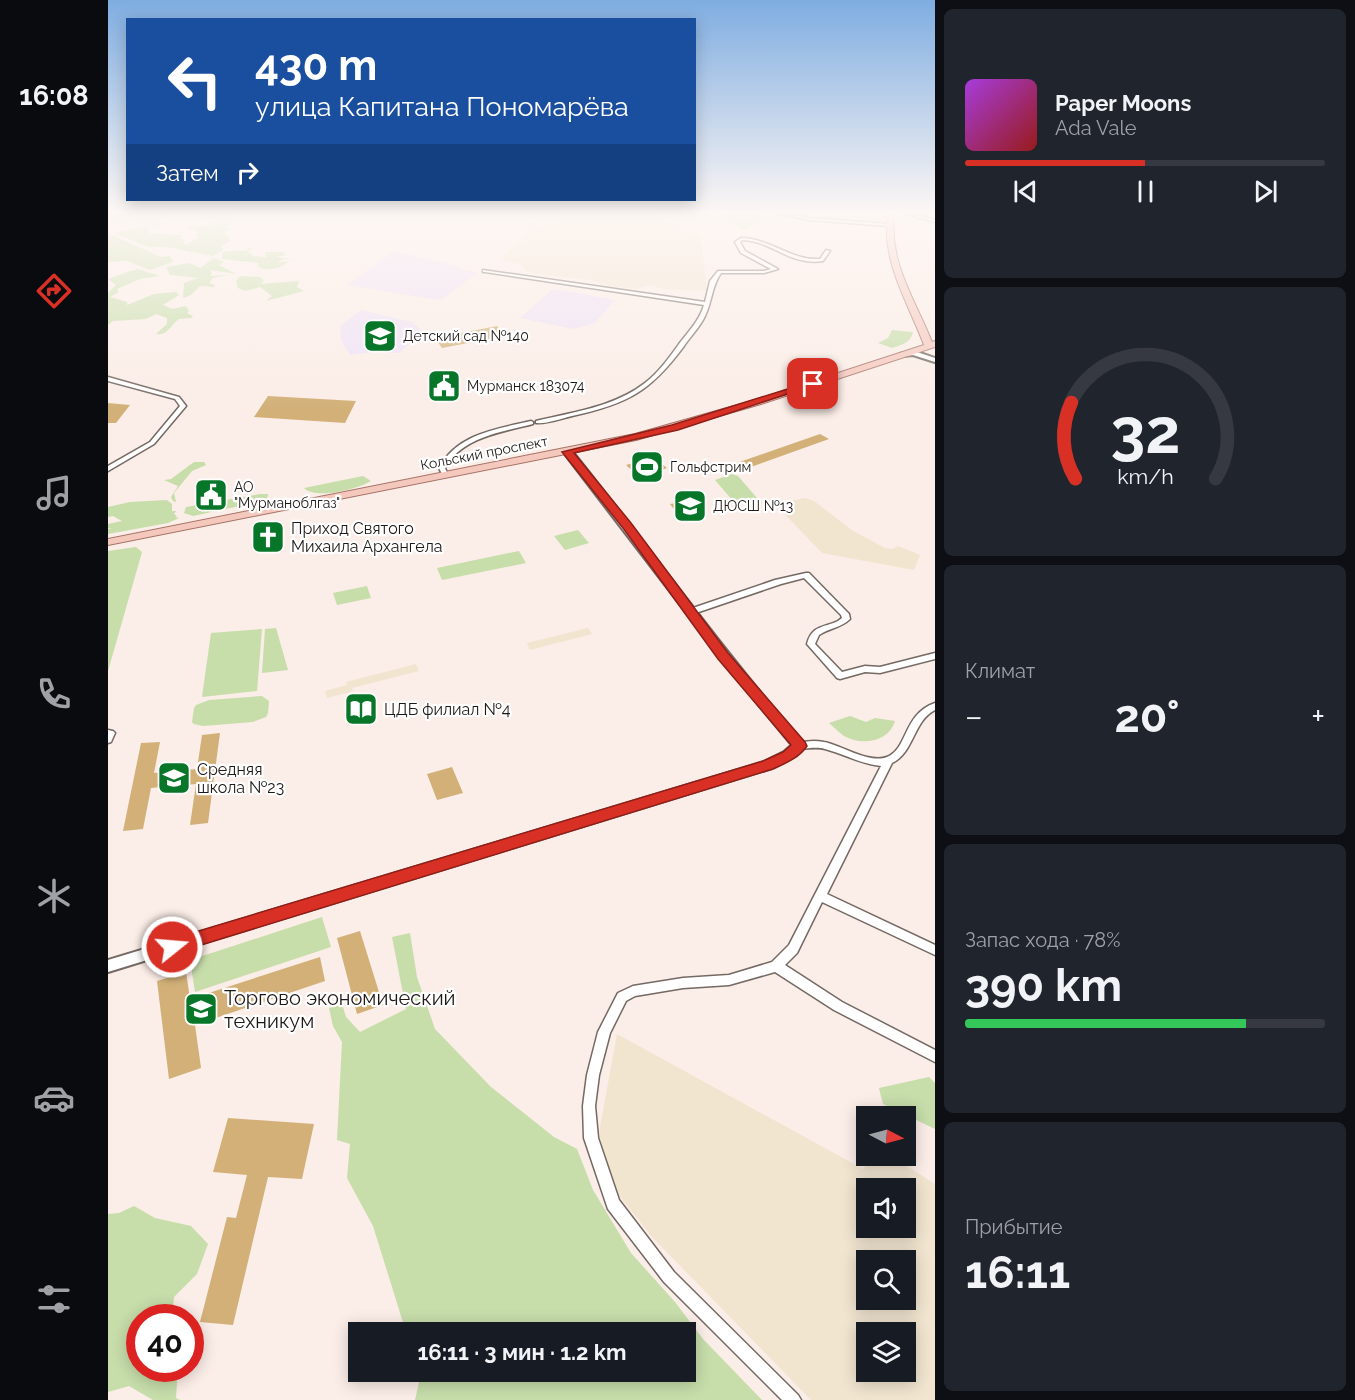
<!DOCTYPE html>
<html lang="ru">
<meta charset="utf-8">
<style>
body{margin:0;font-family:Raleway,sans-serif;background:#20242c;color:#f1f3f6;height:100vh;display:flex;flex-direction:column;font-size:22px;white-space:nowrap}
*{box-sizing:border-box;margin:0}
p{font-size:20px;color:#9ea1a6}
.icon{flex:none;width:33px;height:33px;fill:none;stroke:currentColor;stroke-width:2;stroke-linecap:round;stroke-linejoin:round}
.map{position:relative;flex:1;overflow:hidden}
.details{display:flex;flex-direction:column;gap:9px;padding:9px;background:#0d0f14;width:420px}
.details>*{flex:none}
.hud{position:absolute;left:18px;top:18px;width:570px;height:183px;border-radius:0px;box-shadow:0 3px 15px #0003;background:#1a4fa0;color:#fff;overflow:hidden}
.needle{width:39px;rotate:96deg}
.tools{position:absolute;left:748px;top:1106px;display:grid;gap:12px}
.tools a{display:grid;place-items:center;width:60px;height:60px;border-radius:0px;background:#171b24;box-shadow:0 3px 15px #0003;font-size:30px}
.speed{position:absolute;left:18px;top:1304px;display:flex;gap:12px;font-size:30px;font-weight:700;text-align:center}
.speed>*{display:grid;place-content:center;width:78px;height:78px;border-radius:50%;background:#171b24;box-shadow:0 3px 15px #0003;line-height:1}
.speed .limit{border:9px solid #d22;background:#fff;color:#111}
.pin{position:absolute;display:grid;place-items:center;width:51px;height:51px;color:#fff;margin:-26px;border-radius:12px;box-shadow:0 3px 9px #0006}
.me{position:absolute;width:66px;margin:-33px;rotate:73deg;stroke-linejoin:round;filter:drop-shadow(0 0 4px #0008)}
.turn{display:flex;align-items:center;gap:21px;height:126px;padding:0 30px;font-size:27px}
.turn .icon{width:78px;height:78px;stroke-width:2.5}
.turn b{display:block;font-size:42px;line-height:51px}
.then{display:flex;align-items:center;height:57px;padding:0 30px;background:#0003;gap:12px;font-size:22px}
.big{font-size:45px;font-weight:700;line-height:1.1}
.details .card{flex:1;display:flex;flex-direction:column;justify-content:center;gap:9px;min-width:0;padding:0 21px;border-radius:9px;background:#20242c}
.details .dial{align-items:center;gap:0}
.dial svg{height:156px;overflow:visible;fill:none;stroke:#363941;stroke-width:7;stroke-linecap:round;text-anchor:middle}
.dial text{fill:#f1f3f6;stroke:none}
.song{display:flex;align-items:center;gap:18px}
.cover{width:72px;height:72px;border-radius:9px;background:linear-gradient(135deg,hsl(280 70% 55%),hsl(0 70% 35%))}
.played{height:6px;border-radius:3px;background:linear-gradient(90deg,#d93025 50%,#363941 50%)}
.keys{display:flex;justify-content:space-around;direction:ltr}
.heat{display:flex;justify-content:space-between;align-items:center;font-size:33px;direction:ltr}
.charge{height:9px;border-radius:4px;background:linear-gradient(90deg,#34c759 78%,#363941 0)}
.trip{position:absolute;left:240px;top:1322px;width:348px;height:60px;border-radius:0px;background:#171b24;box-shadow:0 3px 15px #0003;font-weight:700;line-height:60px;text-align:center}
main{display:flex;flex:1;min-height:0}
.tab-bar{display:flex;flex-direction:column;width:108px;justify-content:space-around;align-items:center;background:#090b0e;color:#9ea1a6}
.tab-bar .icon{width:42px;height:42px}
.tab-bar .active{color:#d93025}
.tab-bar b{font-size:27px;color:#f1f3f6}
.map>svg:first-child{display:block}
.industrial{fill:#f1e5d0;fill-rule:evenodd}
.education{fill:#eee1f5}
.green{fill:#c7ddaa}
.building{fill:#d2b078}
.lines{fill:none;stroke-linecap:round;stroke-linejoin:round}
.minor-casing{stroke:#746963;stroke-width:3}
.tertiary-casing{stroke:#746963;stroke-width:4}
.primary-casing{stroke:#a67367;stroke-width:2}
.minor{fill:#fff;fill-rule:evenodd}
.tertiary{fill:#fff;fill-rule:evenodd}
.primary{fill:#f5c8be;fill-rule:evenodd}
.route{fill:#d93025;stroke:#8d1f18;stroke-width:1.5}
.labels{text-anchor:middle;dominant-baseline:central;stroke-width:4.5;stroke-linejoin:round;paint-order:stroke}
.far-poi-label{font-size:14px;fill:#1e1917;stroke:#fff;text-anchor:start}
.far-street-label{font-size:14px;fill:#1e1917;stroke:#fff}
.poi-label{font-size:16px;fill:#1e1917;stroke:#fff;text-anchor:start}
.near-poi-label{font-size:20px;fill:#1e1917;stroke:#fff;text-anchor:start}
</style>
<main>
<nav class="tab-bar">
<b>16:08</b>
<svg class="icon active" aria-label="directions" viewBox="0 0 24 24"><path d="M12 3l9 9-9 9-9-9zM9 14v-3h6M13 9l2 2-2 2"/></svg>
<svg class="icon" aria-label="music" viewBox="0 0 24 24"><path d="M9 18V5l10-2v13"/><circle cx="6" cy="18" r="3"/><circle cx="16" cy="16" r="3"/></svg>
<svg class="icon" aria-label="phone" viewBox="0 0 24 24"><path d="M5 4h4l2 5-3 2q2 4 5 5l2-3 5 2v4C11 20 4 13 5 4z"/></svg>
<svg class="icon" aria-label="climate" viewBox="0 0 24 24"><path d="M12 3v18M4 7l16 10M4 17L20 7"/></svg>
<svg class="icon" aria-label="car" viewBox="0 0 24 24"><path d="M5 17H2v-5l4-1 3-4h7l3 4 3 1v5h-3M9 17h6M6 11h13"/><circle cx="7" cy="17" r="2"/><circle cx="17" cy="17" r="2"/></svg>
<svg class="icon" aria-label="filters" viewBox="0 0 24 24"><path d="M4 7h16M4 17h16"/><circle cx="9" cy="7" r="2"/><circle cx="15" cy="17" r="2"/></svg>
</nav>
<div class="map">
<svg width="827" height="1400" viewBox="0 0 827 1400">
<rect width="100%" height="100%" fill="#fbede7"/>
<path class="industrial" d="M457,213H542L593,238L599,291L557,289L542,285L529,289L502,286L482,280L427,274L420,272L409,263L392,260L425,229L401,216H408L433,228Z
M697,498L706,501L745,531L777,548L785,549L790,546L812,555L806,570L714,553L667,504Z
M480,628L484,634L422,650L419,643Z
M308,664L311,671L244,688L245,691L219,698L217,691L239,685L238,682Z
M509,1034L755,1169L768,1155H782L827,1184V1400H703L543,1236L503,1185L491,1133ZM759,1188H798V1227H759ZM759,1260H798V1299H759ZM759,1332H798V1371H759Z"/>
<path class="education" d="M286,251L352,267L350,269L369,273L335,299L330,300L239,285Z
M445,289H449L507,300L487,323L466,329L412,318Z
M253,310L304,322L315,332L291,353L264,352L242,355L233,340L232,326Z"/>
<path class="green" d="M9,213H78L48,215V219L59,224L53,226L1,220L0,215Z
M97,213L123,215V219L128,221L117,227L123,229L116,232L123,241L113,246L115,250L105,256L58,247H40L8,234L9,232L37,227L40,228L42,234C54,233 61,235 73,235V239L77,241L75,244L78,245L91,237L88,236L90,231L81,229L80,227L99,226L107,219L89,218Z
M612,213H650L658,217L653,219L656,221L642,220L646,224L637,230L616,218L617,215Z
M0,233L53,257L62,256L65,262L42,270L19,261L0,262Z
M136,247L145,249L139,251L146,256L158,257V252H176L177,255L168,257L189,260L176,259L169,263L181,261C174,268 161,272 150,267V263L114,259V252L141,250Z
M106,258L116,262L111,265L128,274L102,270L104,273L102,276L121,275L105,278L101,283L107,285L106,287L92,286L83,295L75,298L76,283L90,278L62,275L58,267L82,263L92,268Z
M30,269L52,276L32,279L9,289L11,292L2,297L19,302V305L46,294L68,292L71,295L55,305L64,309L78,306L81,311L79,313L85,316L83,318L71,319C62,325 60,336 48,334L59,324V318L48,314L38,319L5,321L0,325V293L8,285L0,279C6,277 24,270 30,269Z
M132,276L152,277L156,281L152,284L191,281L189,287L196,291L158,301L164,296L152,287L137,291L130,288L128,281Z
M784,330L805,332C803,343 793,345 784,348L770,343L780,338Z
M86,462H96L98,465L84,471L66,493L68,502L65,501L63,497L70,486L56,480L63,479Z
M624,474L630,476L649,498L626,502L607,480Z
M255,476L263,481C250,489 208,500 196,488Z
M152,494H160L159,500L85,516L76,513L78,507Z
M59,500L64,504V511H68L66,514L69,516L67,517L71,518L60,523L0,534V529H4L0,528V524L14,521L5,516L0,517V507L22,502Z
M470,530L481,543L457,550L446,536Z
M28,547L34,552L0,671V551Z
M411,551L418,563L334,580L329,568Z
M259,586L263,598L229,605L225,593Z
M168,628L180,670L154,673L157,629Z
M154,629L149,691L94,697L103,633Z
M154,696L161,701L160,713L158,717L145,722L95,726L86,724L84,722L86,708L88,705L101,700Z
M742,716L758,722L767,718L787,721C781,742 754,746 736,736C730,732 726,727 721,723Z
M214,917L223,947L87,992L82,960Z
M302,933L309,977L327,1029L383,1087L446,1137L469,1149L485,1190L523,1253L567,1302L595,1339L654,1400H307L311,1382L308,1371H578V1332H298L265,1226L239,1178L242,1144L229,1140L234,1042L225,1026L221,1008L234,1004L238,1017L252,1032L298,1009L284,937Z
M821,1077L827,1083V1129L775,1104L771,1088Z
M26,1206L47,1218L83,1226L100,1244L89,1274L66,1297L64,1317H32V1368H70L68,1398L72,1400H45L21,1386L0,1392V1214L11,1213Z"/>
<path class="building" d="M389,326L397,336L334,348L327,338Z
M160,396L248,401L237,423L146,417Z
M0,403L22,405L8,423H0Z
M712,434L721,439L632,471L623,465Z
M545,457L559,468L551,471L554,473L542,478L530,476L518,465Z
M580,501L582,503L587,502L593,508L569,513L562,504Z
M112,733L100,823L82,825L88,784L43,788L35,829L15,831L33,743L52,742L46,773L89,769L94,735Z
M344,767L355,793L329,800L319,774Z
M252,931L275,1005L249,1014L229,938Z
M212,957L217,981L87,1025L93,1068L61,1079L49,981L78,972L82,999Z
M120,1118L206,1124L194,1179L160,1177L125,1325L92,1322L119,1217L128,1218L139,1175L105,1172Z"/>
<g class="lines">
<defs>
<path id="minor" d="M669,213H677L701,218L781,224L783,225L781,226L701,220Z
M796,213H802L827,220V222Z
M633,238C662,238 683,261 712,259L718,250L722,251L715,261C681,266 665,241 634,240L632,242L637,251L670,269L656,273H613C603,287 604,305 595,320C590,329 582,337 576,346C542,392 519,404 464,416C452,419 439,424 428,423V421C465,412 506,407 537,383C551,372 561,358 571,344C580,332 592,320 596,305L377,272H375V270L597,302L602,281L610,271H656L663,269L633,253L627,242Z
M0,377L71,397L78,406L46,444L0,471V466L42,442L72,406L67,399L0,381Z
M423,421L425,422V424C394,432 354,437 337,468L340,475L339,476L337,477L335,476L331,468C349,434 388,429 423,421Z
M698,573H701L741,614L742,619C733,628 721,628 711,635L707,644L734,672L757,666L772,667L827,653V659L772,673L757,672L732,679L729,678L699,644C704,625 715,628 730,621L734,618L733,615L696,578L673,584L585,614H579L578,612L579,610L667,580Z
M827,703V710C805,721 806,753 784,763L719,894L827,945V955L714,902L689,953L677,965L734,1002L827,1050V1062L726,1010L667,972L621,985L575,988L527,996L518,1001L502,1033L491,1075L487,1106L490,1138L511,1200L566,1272L690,1395L693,1400H674L556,1282L500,1209L476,1138L475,1106L479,1075L490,1032L510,993L525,986L575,978L621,975L664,962L681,945L773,766C753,764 736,754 717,749C706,746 697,750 688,748L686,746L688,744C697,741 706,740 716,742C733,745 761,764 779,757C800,749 795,714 827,703Z
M0,730L5,731L7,733L3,742L0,743Z"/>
<path id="tertiary" d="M806,351L827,358V362L805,355L795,356L792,354Z
M457,450H463C541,547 613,649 695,743L697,746C688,757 676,762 664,768L0,972V960L656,762L676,752L684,745L627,676L457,454Z"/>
<path id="primary" d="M780,213H786C781,264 806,297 824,342L827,341V347L653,404L528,440L0,545V539L527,434L647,400L816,345C799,300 773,262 780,213Z"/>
</defs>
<use href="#minor" class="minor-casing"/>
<use href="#tertiary" class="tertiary-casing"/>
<use href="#primary" class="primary-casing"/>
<use href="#minor" class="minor"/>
<use href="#tertiary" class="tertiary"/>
<use href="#primary" class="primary"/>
</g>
<linearGradient id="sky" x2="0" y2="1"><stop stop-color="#7fade1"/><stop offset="0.52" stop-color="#fdf7f4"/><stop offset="1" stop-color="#fdf7f4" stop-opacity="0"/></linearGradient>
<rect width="827" height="409" fill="url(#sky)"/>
<path class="route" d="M702,382L710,384L570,430L466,453L523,523L620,653L697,742L699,746C691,758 678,763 665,769L64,954L58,952L55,947L58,941L64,939L655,761L675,752L683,745L610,659L515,528L454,452L564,425Z"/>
<defs>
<symbol id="school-square" viewBox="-11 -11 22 22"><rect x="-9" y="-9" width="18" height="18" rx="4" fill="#087629" stroke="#fff"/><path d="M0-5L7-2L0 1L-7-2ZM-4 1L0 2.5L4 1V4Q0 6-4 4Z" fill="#fff"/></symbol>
<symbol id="civic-square" viewBox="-11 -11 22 22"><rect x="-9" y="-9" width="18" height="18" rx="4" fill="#087629" stroke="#fff"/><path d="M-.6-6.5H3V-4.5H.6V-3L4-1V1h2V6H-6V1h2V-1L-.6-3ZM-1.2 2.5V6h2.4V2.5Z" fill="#fff"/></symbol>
<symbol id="stadium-square" viewBox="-11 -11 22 22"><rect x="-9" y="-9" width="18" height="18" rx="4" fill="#087629" stroke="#fff"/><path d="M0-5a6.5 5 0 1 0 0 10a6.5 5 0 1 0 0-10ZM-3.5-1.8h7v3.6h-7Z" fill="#fff"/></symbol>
<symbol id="church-square" viewBox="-11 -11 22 22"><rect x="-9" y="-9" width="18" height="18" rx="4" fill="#087629" stroke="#fff"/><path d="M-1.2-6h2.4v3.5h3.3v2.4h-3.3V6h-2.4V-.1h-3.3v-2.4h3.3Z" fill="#fff"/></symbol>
<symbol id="library-square" viewBox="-11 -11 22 22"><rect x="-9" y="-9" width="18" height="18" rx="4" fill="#087629" stroke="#fff"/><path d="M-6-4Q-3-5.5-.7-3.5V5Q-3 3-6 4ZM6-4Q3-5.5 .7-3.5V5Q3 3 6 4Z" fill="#fff"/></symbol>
<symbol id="university-square" viewBox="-11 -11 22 22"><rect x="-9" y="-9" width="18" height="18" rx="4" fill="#087629" stroke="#fff"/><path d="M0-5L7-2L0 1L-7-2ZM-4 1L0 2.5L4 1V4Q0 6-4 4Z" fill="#fff"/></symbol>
</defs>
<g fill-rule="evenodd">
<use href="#school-square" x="253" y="317" width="38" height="38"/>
<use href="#civic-square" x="317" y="367" width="38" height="38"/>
<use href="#stadium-square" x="520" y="448" width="38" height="38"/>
<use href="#civic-square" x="84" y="476" width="38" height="38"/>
<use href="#school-square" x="563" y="487" width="38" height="38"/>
<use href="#church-square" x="141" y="518" width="38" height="38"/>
<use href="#library-square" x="234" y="690" width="38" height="38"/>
<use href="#school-square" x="47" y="759" width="38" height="38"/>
<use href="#university-square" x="74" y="990" width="38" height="38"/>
</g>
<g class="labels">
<g class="far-poi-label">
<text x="295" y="336">Детский сад №140</text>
<text x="359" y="386">Мурманск 183074</text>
<text x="562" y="467">Гольфстрим</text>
<text x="126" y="487">AO<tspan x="126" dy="16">"Мурманоблгаз"</tspan></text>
<text x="605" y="506">ДЮСШ №13</text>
</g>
<g class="far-street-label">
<text transform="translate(376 453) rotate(-11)">Кольский проспект</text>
</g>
<g class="poi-label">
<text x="183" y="528">Приход Святого<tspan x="183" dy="18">Михаила Архангела</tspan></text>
<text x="276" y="709">ЦДБ филиал №4</text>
<text x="89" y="769">Средняя<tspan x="89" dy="18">школа №23</tspan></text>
</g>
<g class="near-poi-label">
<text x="116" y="998">Торгово экономический<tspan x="116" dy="23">техникум</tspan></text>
</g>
</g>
</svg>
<div class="tools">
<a><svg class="needle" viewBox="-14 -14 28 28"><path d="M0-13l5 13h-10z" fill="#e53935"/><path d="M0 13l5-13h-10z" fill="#9ea1a6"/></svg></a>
<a><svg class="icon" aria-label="sound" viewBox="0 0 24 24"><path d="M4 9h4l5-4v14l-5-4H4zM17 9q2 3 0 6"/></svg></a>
<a><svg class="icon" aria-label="search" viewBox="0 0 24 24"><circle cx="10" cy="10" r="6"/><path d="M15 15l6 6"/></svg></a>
<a><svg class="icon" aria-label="layers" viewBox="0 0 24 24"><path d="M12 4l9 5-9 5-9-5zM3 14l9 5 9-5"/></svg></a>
</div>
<div class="speed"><div class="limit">40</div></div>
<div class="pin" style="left:705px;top:384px;background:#d93025"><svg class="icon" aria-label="arrive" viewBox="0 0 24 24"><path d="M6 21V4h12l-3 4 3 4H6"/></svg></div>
<svg class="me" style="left:64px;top:947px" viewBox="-20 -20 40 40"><circle r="17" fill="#d93025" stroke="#fff" stroke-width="3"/><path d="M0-11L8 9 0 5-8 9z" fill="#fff"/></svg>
<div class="trip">16:11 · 3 мин · 1.2 km</div>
<div class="hud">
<div class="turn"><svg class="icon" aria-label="left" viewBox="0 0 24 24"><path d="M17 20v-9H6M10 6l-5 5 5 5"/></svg><div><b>430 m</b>улица Капитана Пономарёва</div></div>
<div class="then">Затем<svg class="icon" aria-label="right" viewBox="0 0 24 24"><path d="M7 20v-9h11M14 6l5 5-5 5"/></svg></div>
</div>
</div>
<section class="details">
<div class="card">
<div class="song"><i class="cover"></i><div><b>Paper Moons</b><p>Ada Vale</p></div></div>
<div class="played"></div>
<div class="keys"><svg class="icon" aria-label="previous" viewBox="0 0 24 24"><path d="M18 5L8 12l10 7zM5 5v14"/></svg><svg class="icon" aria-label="pause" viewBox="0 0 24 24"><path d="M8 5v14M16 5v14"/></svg><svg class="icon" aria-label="next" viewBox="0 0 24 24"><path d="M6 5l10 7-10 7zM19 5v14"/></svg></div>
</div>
<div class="card dial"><svg viewBox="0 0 100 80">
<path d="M14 69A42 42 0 1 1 86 69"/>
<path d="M14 69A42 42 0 0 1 12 30" stroke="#d93025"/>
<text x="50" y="56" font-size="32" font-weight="700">32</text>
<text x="50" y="72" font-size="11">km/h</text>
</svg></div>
<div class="card"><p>Климат</p>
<div class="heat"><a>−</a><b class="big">20°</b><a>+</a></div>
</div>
<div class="card"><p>Запас хода · 78%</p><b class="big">390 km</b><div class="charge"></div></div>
<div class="card"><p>Прибытие</p><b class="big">16:11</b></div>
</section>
</main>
